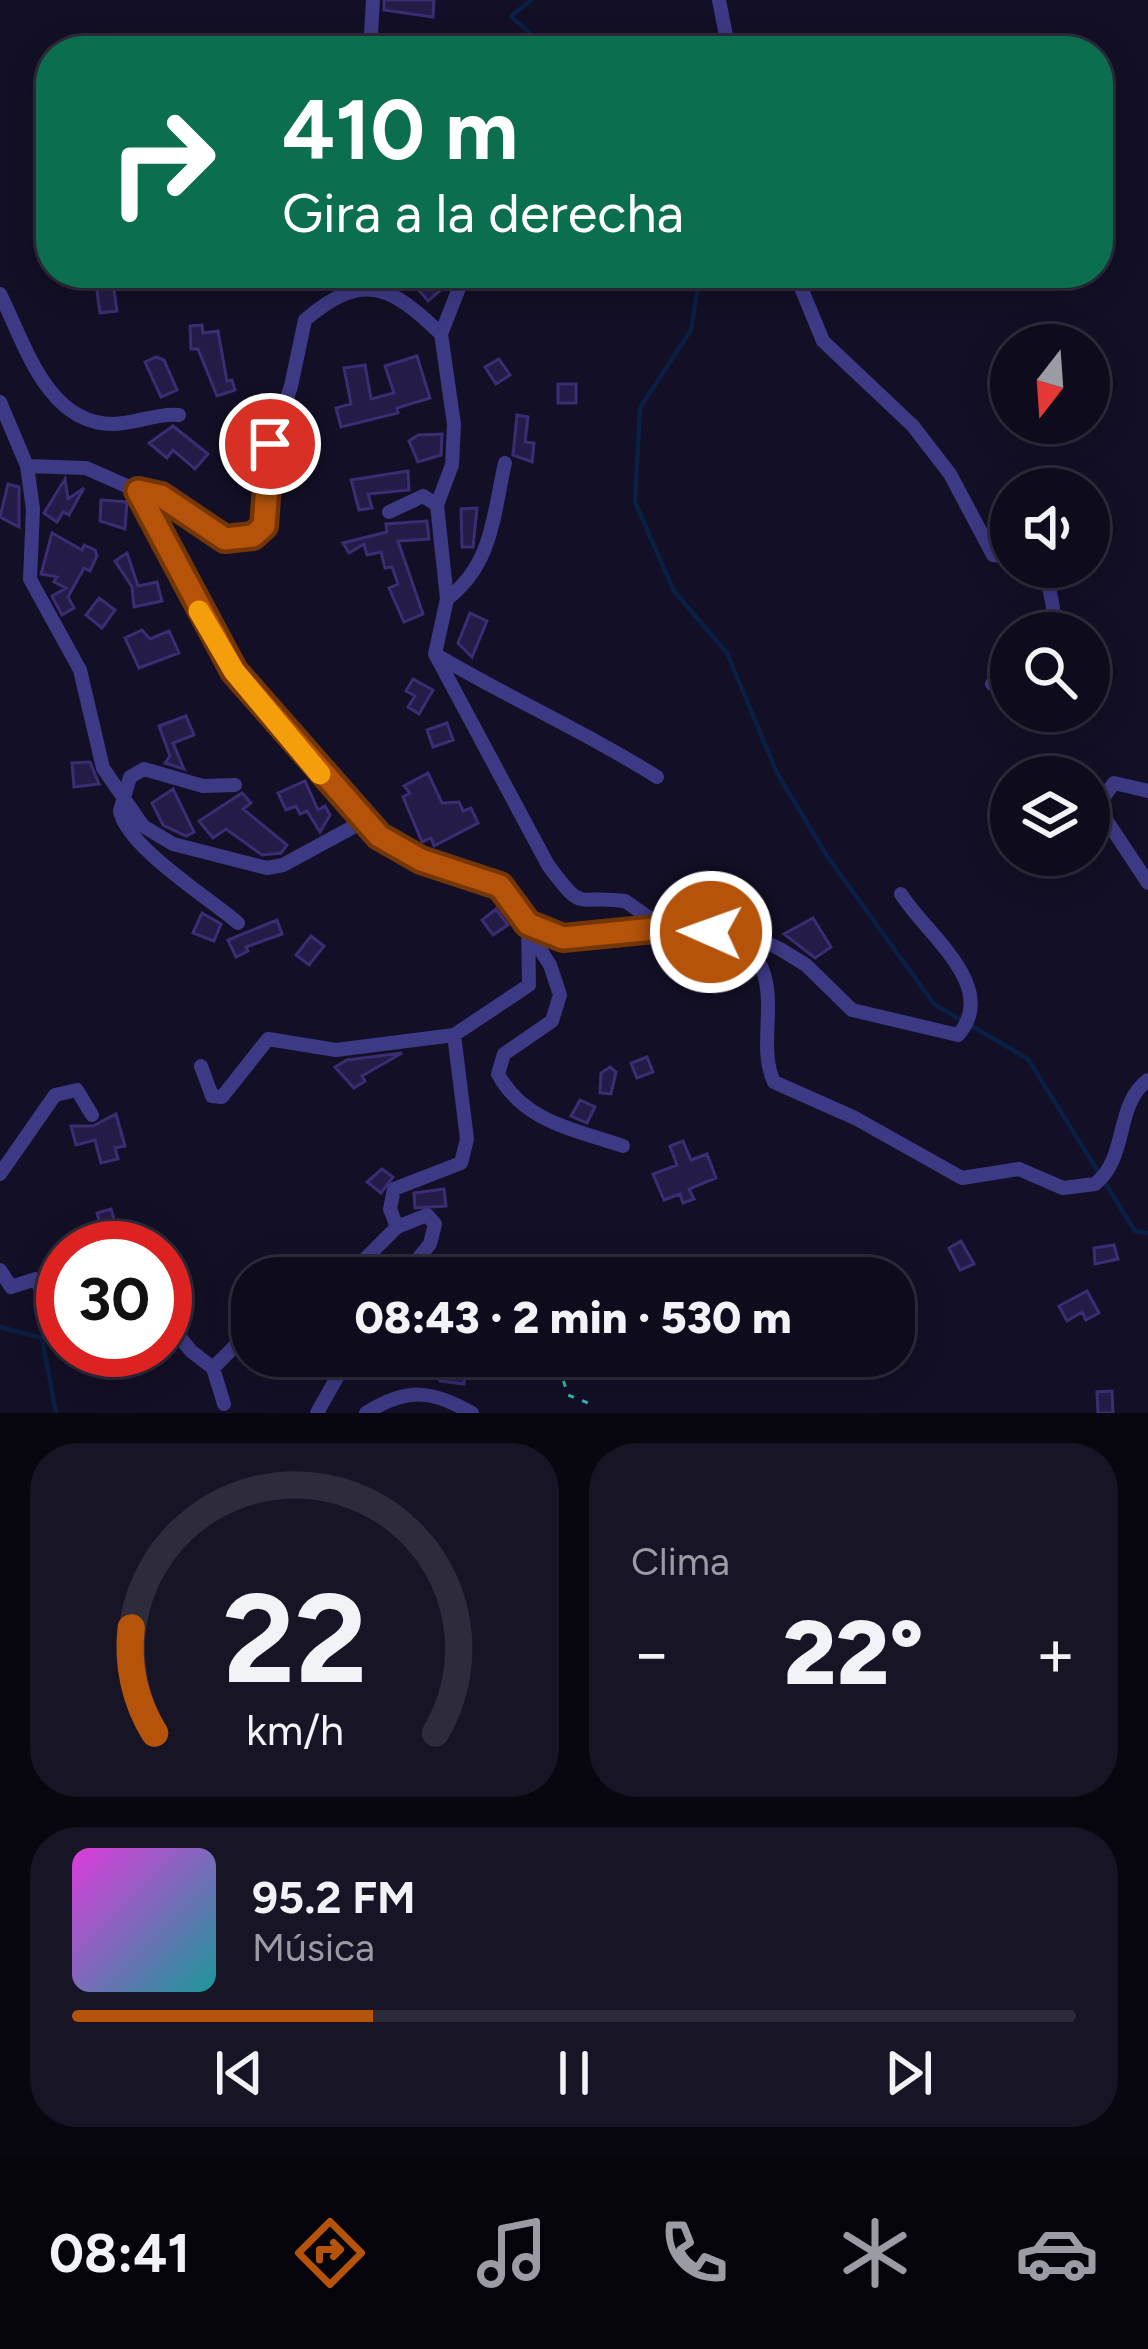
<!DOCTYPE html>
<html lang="es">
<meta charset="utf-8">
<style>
body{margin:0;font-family:Figtree,sans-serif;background:#171425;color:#f1f3f6;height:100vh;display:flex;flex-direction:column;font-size:45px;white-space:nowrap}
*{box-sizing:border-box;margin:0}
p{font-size:39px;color:#9b9ba3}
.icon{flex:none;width:66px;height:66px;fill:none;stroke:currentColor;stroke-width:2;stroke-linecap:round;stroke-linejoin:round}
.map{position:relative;height:1413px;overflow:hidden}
.panel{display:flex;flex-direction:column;gap:30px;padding:30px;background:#08060f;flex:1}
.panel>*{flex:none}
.banner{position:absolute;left:36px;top:36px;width:1077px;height:252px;border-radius:48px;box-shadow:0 6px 30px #0003,0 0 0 3px #2e2b3b;background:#0b6e4f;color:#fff;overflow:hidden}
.needle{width:78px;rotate:197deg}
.controls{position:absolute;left:990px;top:324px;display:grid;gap:24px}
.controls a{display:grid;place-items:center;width:120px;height:120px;border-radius:50%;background:#0e0b1c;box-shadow:0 6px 30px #0003,0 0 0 3px #2e2b3b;font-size:60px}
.speed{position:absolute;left:36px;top:1221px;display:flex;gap:24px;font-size:60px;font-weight:700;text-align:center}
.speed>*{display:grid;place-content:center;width:156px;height:156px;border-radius:50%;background:#0e0b1c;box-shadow:0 6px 30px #0003,0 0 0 3px #2e2b3b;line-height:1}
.speed .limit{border:18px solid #d22;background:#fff;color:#111}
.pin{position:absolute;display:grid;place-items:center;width:102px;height:102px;color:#fff;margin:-51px;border:6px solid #fff;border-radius:50%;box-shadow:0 3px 12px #0007}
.me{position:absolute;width:132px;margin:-66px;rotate:272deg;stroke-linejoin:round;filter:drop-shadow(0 0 9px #0008)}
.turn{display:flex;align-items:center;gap:42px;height:252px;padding:0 48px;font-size:54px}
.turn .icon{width:156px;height:156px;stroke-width:2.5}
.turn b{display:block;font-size:84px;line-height:102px}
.big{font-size:90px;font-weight:800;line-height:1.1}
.panel .card{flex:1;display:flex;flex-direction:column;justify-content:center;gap:18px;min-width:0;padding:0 42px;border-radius:48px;background:#171425}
.panel .dial{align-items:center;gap:0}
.dial svg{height:312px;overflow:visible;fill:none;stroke:#2e2b3b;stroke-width:7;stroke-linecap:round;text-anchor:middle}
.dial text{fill:#f1f3f6;stroke:none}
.song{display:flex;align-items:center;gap:36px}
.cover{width:144px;height:144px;border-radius:18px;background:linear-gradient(135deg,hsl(300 70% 55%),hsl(180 70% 35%))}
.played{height:12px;border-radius:6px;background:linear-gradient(90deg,#b45309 30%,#2e2b3b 30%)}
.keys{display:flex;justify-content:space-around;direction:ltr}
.heat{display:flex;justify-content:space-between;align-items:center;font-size:66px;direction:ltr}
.panel .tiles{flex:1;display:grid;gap:30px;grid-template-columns:1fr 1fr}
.card:last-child{grid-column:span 2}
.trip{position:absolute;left:231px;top:1257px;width:684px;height:120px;border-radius:48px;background:#0e0b1c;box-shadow:0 6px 30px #0003,0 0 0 3px #2e2b3b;font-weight:800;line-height:120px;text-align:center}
.menu{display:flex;height:192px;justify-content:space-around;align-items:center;background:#06040b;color:#9b9ba3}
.menu .icon{width:84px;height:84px}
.menu .on{color:#b45309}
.menu b{font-size:54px;color:#f1f3f6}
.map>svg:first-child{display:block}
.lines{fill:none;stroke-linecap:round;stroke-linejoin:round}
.stream{stroke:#0a1f44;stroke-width:4.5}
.building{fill:#241b47;stroke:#3b2d73;stroke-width:3}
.path{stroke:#2fb8b0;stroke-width:3;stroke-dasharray:6 9;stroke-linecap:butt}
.minor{stroke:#3d3a85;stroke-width:14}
.route-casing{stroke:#753606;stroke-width:30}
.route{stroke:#b45309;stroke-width:21}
.slow{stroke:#f59e0b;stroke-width:21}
</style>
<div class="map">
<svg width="1148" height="1413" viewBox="0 0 1148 1413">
<rect width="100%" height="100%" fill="#130f26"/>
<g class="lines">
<path class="stream" d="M531,0L511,16L550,51
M700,273L691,330L640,408L635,502L674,591L727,653L777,773L827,856L934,1004L961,1020
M970,1025L1028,1059L1135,1231L1148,1233
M0,1327L42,1338L56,1413"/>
</g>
<path class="building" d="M384,0H434L433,17L384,10Z
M404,273H429L442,289L428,301Z
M113,283L117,311L100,313L96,284Z
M202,325L203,333L218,331L227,381L232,380L235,390L217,396L198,349H191L190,326Z
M417,356L430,398L397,408L398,413L341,427L336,408L351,404L344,368L365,365L371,399L394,393L385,366Z
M156,357L164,360L177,390L161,397L145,362Z
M499,359L510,375L496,384L485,367Z
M558,384H576V403H558Z
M517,415L528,417L525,442L534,443L532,462L513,455Z
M173,426L208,454L195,469L173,450L167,458L149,443Z
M442,434L441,455L418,462L409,441L418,435Z
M408,471L409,490L368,494L372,508L359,510L351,480Z
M65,479L68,499L84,488L69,515L63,512L57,522L44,513Z
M8,484L19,487V527L0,517Z
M101,500L127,502L125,529L100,521Z
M477,508L473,547H462L461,509Z
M427,521L429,539L398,541L423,614L404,622L389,588L398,584L392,567L385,568L381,552L367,555L364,544L349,553L343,543L387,532L386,524Z
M52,533L82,550L84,545L95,550L97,556L90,571L84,568L68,597L74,608L62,615L52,596L66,588L54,582L57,577L41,574Z
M127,553L138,586L157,582L162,601L134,607L132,587L115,561Z
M99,598L115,610L102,628L86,615Z
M470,613L487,621L472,657L458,643Z
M142,630L150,639L169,631L179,653L139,668L125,638Z
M413,679L433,690L419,714L408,707L415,696L406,691Z
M186,716L194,735L173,743L184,769L165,763L170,756L159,726Z
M447,723L453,740L433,747L427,730Z
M90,762L99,784L74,787L72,763Z
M428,773L442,803L459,802L463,811L471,808L478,823L434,846L431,838L422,842L403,797L410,793L404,786Z
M305,781L318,810L325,806L330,815L320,832L307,811L300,814L296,806L286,810L278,793Z
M173,789L194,832L186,836L163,825L152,803Z
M242,793L251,803L243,809L287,845L281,853L262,855L226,829L213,838L199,821Z
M496,909L508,925L493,935L482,920Z
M202,913L221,924L214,941L193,933Z
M813,918L831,947L815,958L784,934Z
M277,920L282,934L246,947L248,951L236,957L228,940Z
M311,936L324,946L309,965L296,955Z
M402,1053L362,1076L365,1081L354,1088L335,1067L347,1060Z
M647,1057L653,1072L637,1078L631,1063Z
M610,1067L616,1072L611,1094L600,1093L601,1073Z
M580,1100L595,1107L587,1123L571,1116Z
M116,1114L125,1146L115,1148L118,1159L101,1163L95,1140L76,1145L71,1126H93Z
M683,1141L691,1160L707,1154L716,1178L689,1189L694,1199L683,1203L680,1194L664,1200L653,1174L677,1165L670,1146Z
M382,1169L393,1177L381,1193L367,1182Z
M444,1189L446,1206L415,1208L414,1193Z
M111,1209L119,1236L117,1246L107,1248L97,1213Z
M961,1241L974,1264L960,1270L949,1248Z
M1114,1245L1118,1259L1095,1264L1094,1248Z
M1087,1291L1099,1313L1086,1320L1082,1312L1067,1321L1059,1306Z
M441,1369L465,1371L464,1384L440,1381Z
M1112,1391L1113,1413H1098L1097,1392Z"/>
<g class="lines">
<path class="path" d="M424,1272H452L463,1278
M548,1356L560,1370L568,1395L588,1403"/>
<path class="minor" d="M719,0L729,51
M370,51L373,0
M465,273L441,334L454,424L452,465L437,505L447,599L435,654L548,865C585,915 574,894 625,901L664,928
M795,273L823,341L913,426L950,474L993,555L1002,556L1011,531
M0,294C24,341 46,424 113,424C135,424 156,413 179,415
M0,402L27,466L86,468L138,491L234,671L320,773L379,836L421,859L500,886L550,965L560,995L552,1021L504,1054L498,1074C524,1122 574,1129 623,1146
M27,466L33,509L30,579L80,670L103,768L143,826L173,844L267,868L283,865L364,821
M138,491L161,496L225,539L253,535L264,526L265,464L291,386L305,320C364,270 391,286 441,334
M389,512L423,496L437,505
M1045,567L1053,607L1051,633
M447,599C493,564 493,515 505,463
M435,654C508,698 585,731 657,777
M992,684L1011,678
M235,785L203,786L144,769L130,777L120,811C126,846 210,899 238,923
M1148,791L1114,783L1097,806L1148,883
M528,924C542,929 557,938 573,940C625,945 724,898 759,962C779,999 757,1046 774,1082L855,1118L962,1178L1019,1169L1063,1188L1095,1184C1129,1157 1114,1105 1148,1080
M722,932L742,931L780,949L806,965L852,1010L958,1035C1001,987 924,932 901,894
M201,1066L212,1096L222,1097L268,1039L336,1050L454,1035
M0,1174L55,1095L77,1090L92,1115
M0,1270L11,1287L36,1279L48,1306L63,1311
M346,1278L397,1227
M402,1278L430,1244L435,1224L427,1215L397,1227L390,1209L394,1189L461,1163L467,1139L454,1035L529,985L528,924
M165,1319L191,1351L213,1368
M224,1404L213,1368L252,1329
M317,1413L349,1356
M366,1413C407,1387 432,1390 472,1413"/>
</g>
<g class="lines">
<defs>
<path id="route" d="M270,444L264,526L253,536L225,539L161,496L138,491L234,671L379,836L421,860L500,886L528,924L563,938L664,928L711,932"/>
</defs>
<use href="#route" class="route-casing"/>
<use href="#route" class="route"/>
<path class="slow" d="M199,611L234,671L320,774"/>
</g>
</svg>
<div class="controls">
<a><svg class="needle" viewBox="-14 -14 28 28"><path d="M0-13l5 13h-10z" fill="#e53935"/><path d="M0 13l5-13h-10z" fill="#9b9ba3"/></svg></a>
<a><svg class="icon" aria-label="sound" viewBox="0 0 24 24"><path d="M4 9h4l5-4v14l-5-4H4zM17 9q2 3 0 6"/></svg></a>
<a><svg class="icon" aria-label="search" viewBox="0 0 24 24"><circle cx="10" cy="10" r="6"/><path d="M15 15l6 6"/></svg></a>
<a><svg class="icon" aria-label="layers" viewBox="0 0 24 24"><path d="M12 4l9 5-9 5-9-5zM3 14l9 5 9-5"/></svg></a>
</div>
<div class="speed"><div class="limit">30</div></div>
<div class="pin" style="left:270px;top:444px;background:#d93025"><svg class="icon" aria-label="arrive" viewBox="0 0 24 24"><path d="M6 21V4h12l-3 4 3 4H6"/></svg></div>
<svg class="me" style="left:711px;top:932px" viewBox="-20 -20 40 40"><circle r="17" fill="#b45309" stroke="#fff" stroke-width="3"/><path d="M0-11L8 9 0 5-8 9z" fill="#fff"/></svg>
<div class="trip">08:43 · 2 min · 530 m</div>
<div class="banner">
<div class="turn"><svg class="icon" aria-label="right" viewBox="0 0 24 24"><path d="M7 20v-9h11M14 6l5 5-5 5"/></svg><div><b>410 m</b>Gira a la derecha</div></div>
</div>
</div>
<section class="panel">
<div class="tiles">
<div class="card dial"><svg viewBox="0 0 100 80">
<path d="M14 69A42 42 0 1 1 86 69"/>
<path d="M14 69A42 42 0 0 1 8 42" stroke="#b45309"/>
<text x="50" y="56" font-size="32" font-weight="700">22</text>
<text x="50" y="72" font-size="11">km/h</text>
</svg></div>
<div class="card"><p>Clima</p>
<div class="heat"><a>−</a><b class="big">22°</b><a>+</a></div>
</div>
<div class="card">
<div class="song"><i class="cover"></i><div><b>95.2 FM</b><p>Música</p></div></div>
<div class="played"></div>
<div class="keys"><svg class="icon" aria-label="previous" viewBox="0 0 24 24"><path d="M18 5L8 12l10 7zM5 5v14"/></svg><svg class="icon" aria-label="pause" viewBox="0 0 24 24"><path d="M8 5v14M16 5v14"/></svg><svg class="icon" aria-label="next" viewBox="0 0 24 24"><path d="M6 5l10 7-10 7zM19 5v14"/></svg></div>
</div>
</div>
</section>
<nav class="menu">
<b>08:41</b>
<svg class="icon on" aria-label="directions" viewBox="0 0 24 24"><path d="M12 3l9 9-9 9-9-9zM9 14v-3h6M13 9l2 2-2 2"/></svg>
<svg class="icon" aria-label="music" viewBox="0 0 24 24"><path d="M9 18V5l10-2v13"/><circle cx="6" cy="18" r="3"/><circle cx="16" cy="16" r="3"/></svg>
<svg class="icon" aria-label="phone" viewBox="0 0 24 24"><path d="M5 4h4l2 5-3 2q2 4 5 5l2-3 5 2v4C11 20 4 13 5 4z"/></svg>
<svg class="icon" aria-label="climate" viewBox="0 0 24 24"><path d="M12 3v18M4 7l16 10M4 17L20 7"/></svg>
<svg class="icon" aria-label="car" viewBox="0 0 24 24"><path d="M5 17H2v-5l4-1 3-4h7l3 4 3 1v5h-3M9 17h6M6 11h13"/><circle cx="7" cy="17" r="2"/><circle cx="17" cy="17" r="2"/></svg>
</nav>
